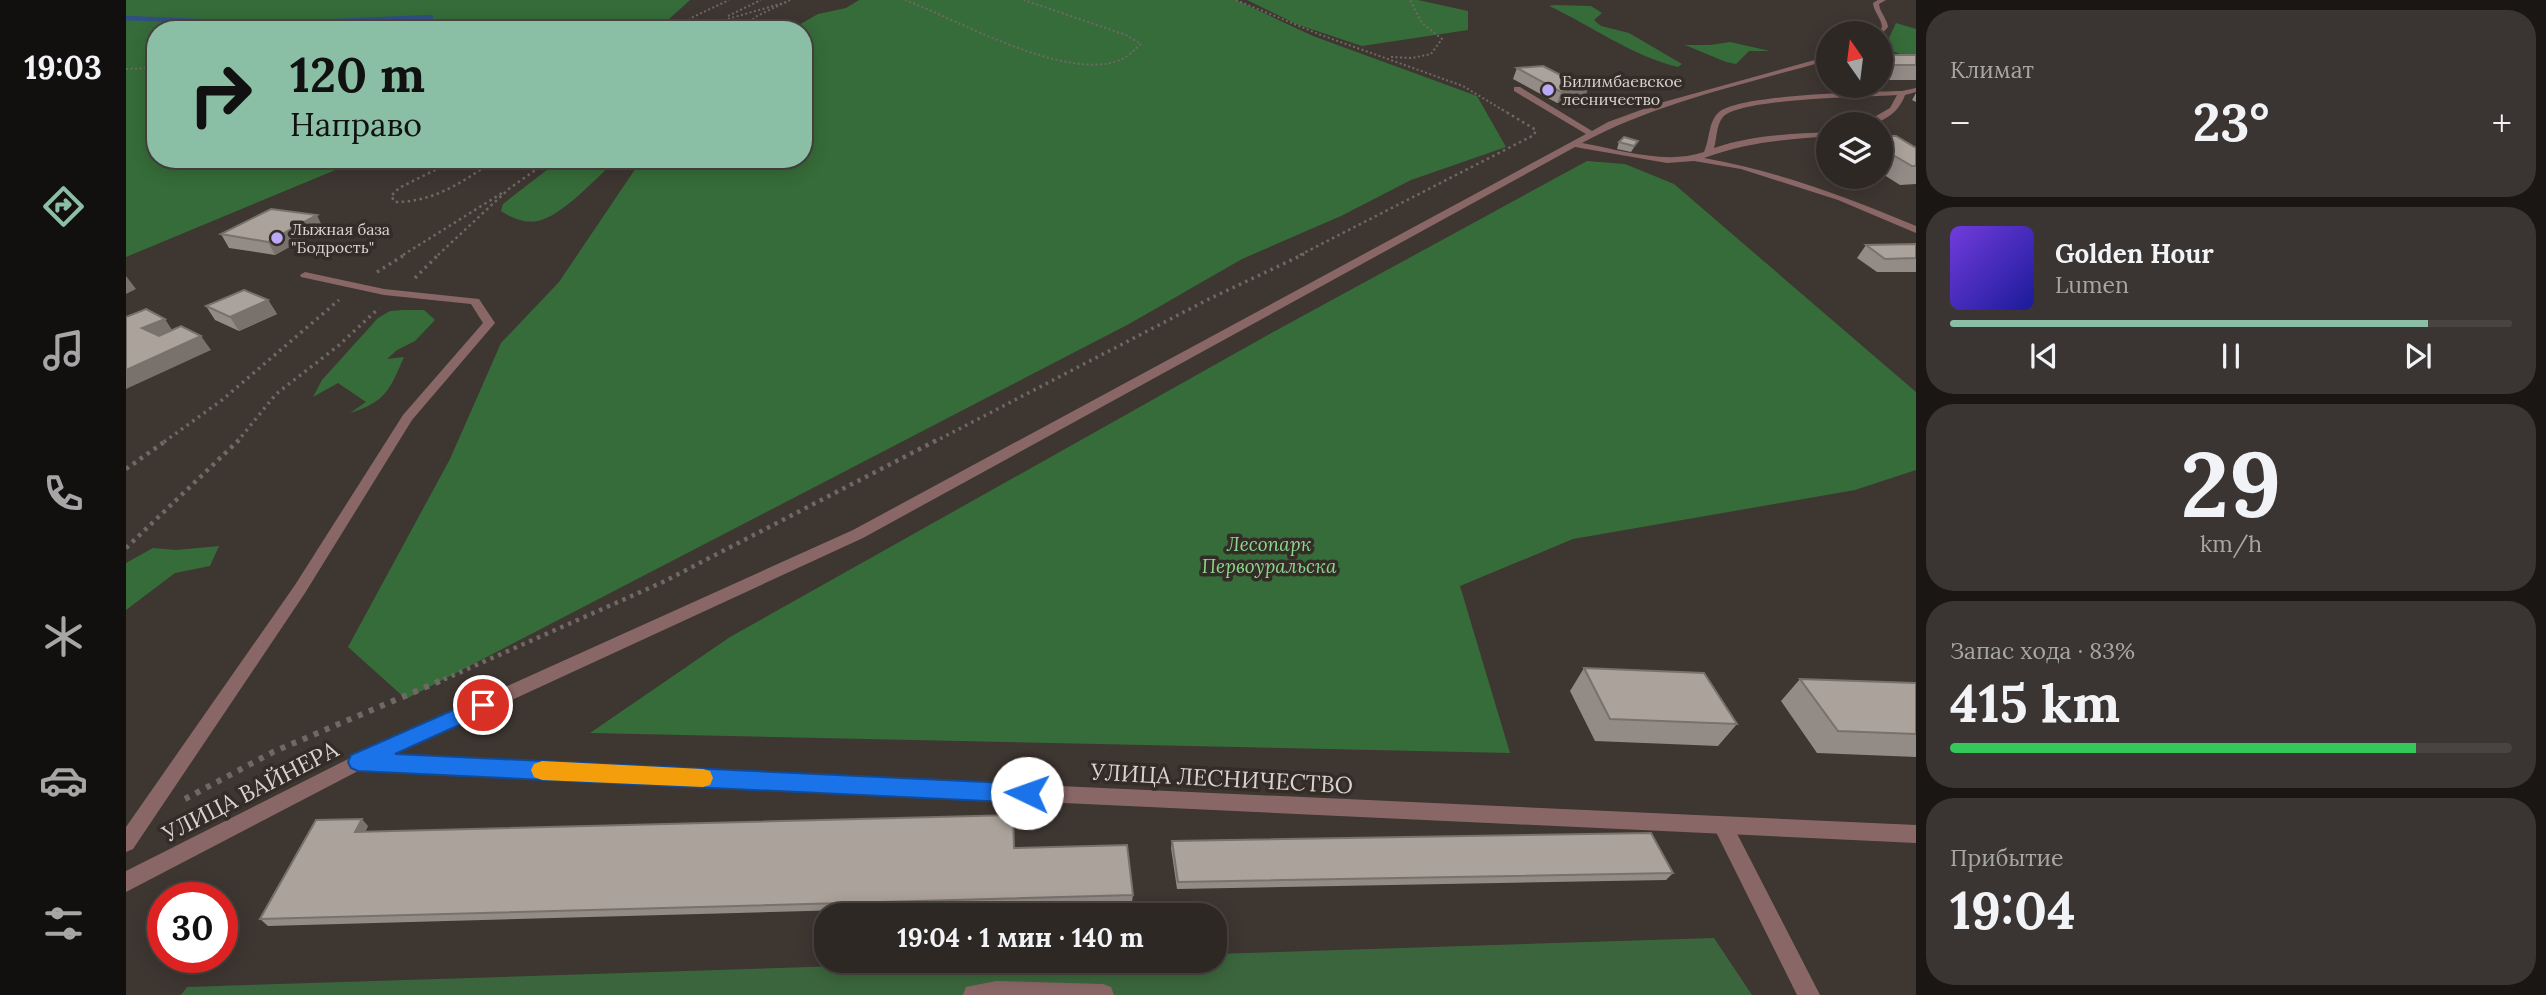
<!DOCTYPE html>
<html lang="ru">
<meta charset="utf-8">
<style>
body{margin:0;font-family:Lora,serif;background:#3a3432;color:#f1f3f6;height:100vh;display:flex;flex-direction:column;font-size:26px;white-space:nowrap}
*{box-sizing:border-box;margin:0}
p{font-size:23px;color:#a7a6a7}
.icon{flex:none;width:38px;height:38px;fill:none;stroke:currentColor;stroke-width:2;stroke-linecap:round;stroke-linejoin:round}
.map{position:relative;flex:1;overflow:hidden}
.panel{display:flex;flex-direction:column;gap:10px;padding:10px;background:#191614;width:630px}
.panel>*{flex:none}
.top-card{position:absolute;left:21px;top:21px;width:665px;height:147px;border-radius:28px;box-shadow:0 4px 18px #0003,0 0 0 2px #494442;background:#8abfa5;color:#111;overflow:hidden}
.needle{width:46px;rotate:346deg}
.fabs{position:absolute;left:1690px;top:21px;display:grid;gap:14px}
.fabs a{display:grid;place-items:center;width:77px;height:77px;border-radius:50%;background:#2e2825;box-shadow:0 4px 18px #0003,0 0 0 2px #494442;font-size:35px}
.speed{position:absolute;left:21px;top:882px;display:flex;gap:14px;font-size:35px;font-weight:700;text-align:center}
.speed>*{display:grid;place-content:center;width:91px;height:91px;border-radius:50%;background:#2e2825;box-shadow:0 4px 18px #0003,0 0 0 2px #494442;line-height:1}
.speed .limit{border:10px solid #d22;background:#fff;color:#111}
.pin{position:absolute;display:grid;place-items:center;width:60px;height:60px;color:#fff;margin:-30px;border:4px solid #fff;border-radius:50%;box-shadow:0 2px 7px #0007}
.me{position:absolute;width:77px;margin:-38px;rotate:273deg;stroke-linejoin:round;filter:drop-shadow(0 0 5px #0008)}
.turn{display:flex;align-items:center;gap:24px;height:147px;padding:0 28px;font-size:32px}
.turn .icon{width:91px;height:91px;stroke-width:2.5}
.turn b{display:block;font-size:49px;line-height:60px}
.big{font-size:52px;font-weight:700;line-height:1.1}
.panel .card{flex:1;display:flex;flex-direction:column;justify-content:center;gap:10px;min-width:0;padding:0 24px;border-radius:28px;background:#3a3432}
.panel .dial{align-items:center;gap:0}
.dial b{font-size:91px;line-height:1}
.song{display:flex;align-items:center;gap:21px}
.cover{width:84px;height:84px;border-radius:10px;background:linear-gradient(135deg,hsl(260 70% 55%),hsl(240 70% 35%))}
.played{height:7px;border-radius:4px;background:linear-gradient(90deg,#8abfa5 85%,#494442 85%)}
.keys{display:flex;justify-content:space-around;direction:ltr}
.heat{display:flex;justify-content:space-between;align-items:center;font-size:38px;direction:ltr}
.charge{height:10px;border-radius:5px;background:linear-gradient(90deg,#34c759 83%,#494442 0)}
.trip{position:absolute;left:688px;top:903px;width:413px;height:70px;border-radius:28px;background:#2e2825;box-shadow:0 4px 18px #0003,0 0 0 2px #494442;font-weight:700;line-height:70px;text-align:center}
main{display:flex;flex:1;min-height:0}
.tabs{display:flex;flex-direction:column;width:126px;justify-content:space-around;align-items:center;background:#12100f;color:#a7a6a7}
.tabs .icon{width:49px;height:49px}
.tabs .current{color:#8abfa5}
.tabs b{font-size:32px;color:#f1f3f6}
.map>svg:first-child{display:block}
.green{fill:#3b663d}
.forest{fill:#366c39}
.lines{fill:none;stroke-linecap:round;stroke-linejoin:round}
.stream{stroke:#314f86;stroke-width:4.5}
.path-far4{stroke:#6f6864;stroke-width:2;stroke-dasharray:2 2.5;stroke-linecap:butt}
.path-far3{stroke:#6f6864;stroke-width:2.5;stroke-dasharray:2.5 3.5;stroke-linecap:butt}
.path-far2{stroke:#6f6864;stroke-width:3.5;stroke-dasharray:2.5 4.5;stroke-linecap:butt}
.path-far1{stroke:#6f6864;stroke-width:4.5;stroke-dasharray:3.5 5;stroke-linecap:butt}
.path{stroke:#6f6864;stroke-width:6;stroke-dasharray:5 7;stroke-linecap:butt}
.service{fill:#8a6767;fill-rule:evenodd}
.minor{fill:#8a6767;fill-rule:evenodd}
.wall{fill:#938b85}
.shaded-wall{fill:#78716c}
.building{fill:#aba29b;stroke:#78716c;stroke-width:2}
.route{fill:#1a73e8;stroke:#114b97;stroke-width:2}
.slow{fill:#f59e0b}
.poi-dot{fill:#b9aaf7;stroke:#342c27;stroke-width:2.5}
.labels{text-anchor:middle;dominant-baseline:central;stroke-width:7;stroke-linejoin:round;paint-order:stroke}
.far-poi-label{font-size:16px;fill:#d8d3d0;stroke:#342c27;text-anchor:start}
.park-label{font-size:19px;font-style:italic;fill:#8bd88d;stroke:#342c27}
.near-street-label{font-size:23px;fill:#d8d3d0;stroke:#342c27}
</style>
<main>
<nav class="tabs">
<b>19:03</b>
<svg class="icon current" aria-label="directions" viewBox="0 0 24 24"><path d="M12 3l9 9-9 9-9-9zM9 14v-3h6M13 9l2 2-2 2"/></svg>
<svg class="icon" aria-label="music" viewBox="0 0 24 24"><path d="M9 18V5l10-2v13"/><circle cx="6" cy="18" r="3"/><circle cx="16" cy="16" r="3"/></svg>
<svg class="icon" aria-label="phone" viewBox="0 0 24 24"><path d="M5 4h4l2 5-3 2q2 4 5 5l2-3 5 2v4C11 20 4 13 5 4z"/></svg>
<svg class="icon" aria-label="climate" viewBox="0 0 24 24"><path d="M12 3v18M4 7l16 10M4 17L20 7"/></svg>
<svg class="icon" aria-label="car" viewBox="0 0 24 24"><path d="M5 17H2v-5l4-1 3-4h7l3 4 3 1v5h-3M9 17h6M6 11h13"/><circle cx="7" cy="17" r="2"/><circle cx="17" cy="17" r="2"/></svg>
<svg class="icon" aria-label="filters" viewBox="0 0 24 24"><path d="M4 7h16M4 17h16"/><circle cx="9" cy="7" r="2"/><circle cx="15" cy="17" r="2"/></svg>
</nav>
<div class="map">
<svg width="1790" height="995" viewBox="0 0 1790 995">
<rect width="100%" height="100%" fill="#3e3631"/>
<path class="green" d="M1588,938L1626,995H55L61,987L873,961H1088L1089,954Z"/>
<path class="forest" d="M0,0H564L531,30H30V159H236L0,257Z
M733,0H1110L1187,36L1351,96L1380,147L1285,180L1215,216L1116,259L1003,324L280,699L222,647L324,459L375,343L433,282L516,159H677V30H664L692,14L720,8Z
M1121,0H1292L1342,11V30L1236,46L1170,24Z
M1428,5L1465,6L1476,13L1468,20L1475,26L1503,33L1556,64L1552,67C1506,56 1466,26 1423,6Z
M1770,23L1790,29V54H1774L1763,50L1767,47L1763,38Z
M1604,42L1644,51H1623L1610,64L1600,62L1559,45H1584Z
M435,159H471V163H487C468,180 437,215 412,221C399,224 386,218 375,211L377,204Z
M1461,161L1499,164L1548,184L1790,392V470L1729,490L1447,539L1334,586L1384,753L464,733L604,637L1140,336Z
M277,310H298L309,320L289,341L271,350L261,359L278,357C264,389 260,402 224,413L240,402L212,383L187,397L196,380L252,318L264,311Z
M93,546L84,566L49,573L0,610V563L27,548L50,550Z"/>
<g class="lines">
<path class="stream" d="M0,18L140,24L305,17"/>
<path class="path-far4" d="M779,0C832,20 940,82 994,60C1001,58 1009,49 1015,44L1000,35L898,0
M1110,0L1195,35L1337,86L1380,112
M602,16L635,0
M553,30L565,18L603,0
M563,30L661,2
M618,30L629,17L664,0
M1265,57L1286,58L1305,54L1316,39L1296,23L1284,0
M0,69L30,68"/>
<path class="path-far3" d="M331,159L273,188L265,196L269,202C309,202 338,181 370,159
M387,186L425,159
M277,255L376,193
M312,255L386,186
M1174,255L1408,135L1410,130L1377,110"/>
<path class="path-far2" d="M251,272L280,254
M289,278L313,254
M38,442L96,400L213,300
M111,442L150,394L212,346L253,308
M808,442L1083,299L1178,254"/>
<path class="path-far1" d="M0,469L41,440
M0,548L113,440
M310,683L537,582L811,440"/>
<path class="path" d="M59,799L147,752L314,681"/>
<path class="service" d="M1752,0H1760L1753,4C1754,13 1761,18 1762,27L1755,35L1752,33L1756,27C1755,17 1748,13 1747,3Z
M1703,56V60C1620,84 1532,102 1456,143C1495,150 1540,165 1578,152C1584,139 1582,122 1593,112C1614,94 1743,92 1776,91L1790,88V92L1779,95C1773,113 1755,125 1736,124L1764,108L1771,95C1743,97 1612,98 1597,117C1590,125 1591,139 1588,148C1625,135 1664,134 1703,132V136C1656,140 1623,142 1578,158C1652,171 1721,197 1790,226V233L1712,200L1615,169L1568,161L1541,163L1449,147L737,538L238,768L232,770L226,768L223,762L226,756L727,530L1460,134L1388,91V87H1394L1466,131L1482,122L1534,103Z
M1597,817L1604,820L1694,995H1671L1587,826L1590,820Z
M870,981L977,984L985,987L988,995H837L840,987Z"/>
<path class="minor" d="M179,272L258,289L353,299L369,323L286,420L179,593L7,849L0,852V827L169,585L277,415L357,323L345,304L258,295L175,277L174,275Z
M232,754L1790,825V843L234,770L0,892V871Z"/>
</g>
<path class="wall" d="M1755,55H1790V80H1755Z
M1391,68L1458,100L1431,103L1387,79Z
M1790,93V102L1786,100Z
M1755,136L1790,148V184L1774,185L1755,173Z
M1512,141L1505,152L1491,149L1493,142Z
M197,228L149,255L103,248L95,234Z
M1790,244V272H1751L1731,258L1740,245Z
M142,300L151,314L113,331L89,320L80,306Z
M1458,668L1611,724L1592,746L1469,741L1444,691Z
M1674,679L1790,684V757L1691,753L1655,701Z
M242,826L239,832L888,848L1007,895L1006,902L142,926L134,919Z
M1046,841L1547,873L1540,880L1051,889L1045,848Z"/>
<path class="shaded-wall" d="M1462,89L1458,100L1431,103L1435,92Z
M191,215L197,228L149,255L142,242Z
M0,276L10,289L0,294Z
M142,300L151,314L113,331L104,317Z
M39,319L48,333L26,343L16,328Z
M75,336L85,350L0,389V370Z
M236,819L242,826L235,839L229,832Z"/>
<path class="building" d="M1755,55H1790V65H1755Z
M1417,66L1462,89L1435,92L1391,68Z
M1755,136H1770L1790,148V166H1786L1755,148Z
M1498,137L1512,141L1508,146L1493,142Z
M145,209L191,215L142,242L95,234Z
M1790,244V258L1759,259L1740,245Z
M118,290L142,300L104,317L80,306Z
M20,309L39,319L16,328L33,336L55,326L75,336L0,370V317Z
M1458,668L1578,673L1611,724L1484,719Z
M1674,679L1789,683L1790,684V734L1712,731Z
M887,815L888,848L1001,845L1007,895L134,919L190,820L236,819L229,832Z
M1525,833L1547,873L1052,882L1046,841Z"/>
<path class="route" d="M357,697L364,699L367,705L364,711L269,754L901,784L908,787L911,793L908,800L901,803L232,771L225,768L222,762L225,755Z"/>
<path class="slow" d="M416,761L577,769L584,771L587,778L584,785L577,787L416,780L408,777L405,770L408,764Z"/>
<g class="poi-dot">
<circle cx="1422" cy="90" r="7"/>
<circle cx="151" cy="238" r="7"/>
</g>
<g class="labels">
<g class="far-poi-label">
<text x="1436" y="81">Билимбаевское<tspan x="1436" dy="18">лесничество</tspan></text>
<text x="165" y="229">Лыжная база<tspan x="165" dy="18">"Бодрость"</tspan></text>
</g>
<g class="park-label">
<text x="1143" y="544">Лесопарк<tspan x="1143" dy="22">Первоуральска</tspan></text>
</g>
<g class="near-street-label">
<text transform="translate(1096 778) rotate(3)">УЛИЦА ЛЕСНИЧЕСТВО</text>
<text transform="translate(124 791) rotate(-27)">УЛИЦА ВАЙНЕРА</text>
</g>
</g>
</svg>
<div class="fabs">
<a><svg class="needle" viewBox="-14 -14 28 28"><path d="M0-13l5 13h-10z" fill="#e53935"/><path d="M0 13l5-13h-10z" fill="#a7a6a7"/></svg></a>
<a><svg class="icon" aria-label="layers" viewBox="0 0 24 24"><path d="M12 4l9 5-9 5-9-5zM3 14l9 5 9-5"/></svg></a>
</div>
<div class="speed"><div class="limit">30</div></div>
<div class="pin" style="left:357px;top:705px;background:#d93025"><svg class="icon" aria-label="arrive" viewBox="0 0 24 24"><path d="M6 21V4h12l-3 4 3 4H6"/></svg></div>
<svg class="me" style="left:901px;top:793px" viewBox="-20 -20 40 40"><circle r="19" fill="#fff"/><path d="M0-13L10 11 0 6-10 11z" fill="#1a73e8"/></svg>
<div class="trip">19:04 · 1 мин · 140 m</div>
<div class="top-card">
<div class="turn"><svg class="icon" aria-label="right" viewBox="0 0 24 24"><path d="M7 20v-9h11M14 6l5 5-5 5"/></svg><div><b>120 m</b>Направо</div></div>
</div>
</div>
<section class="panel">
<div class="card"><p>Климат</p>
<div class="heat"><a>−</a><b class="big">23°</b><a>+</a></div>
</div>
<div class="card">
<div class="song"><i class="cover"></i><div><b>Golden Hour</b><p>Lumen</p></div></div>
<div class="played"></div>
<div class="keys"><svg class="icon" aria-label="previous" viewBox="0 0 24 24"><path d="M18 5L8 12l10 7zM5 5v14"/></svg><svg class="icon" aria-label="pause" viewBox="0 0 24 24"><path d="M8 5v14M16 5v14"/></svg><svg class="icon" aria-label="next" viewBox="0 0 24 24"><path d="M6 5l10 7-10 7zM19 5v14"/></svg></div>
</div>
<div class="card dial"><b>29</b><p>km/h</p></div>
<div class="card"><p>Запас хода · 83%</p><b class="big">415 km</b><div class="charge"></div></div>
<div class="card"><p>Прибытие</p><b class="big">19:04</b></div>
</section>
</main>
